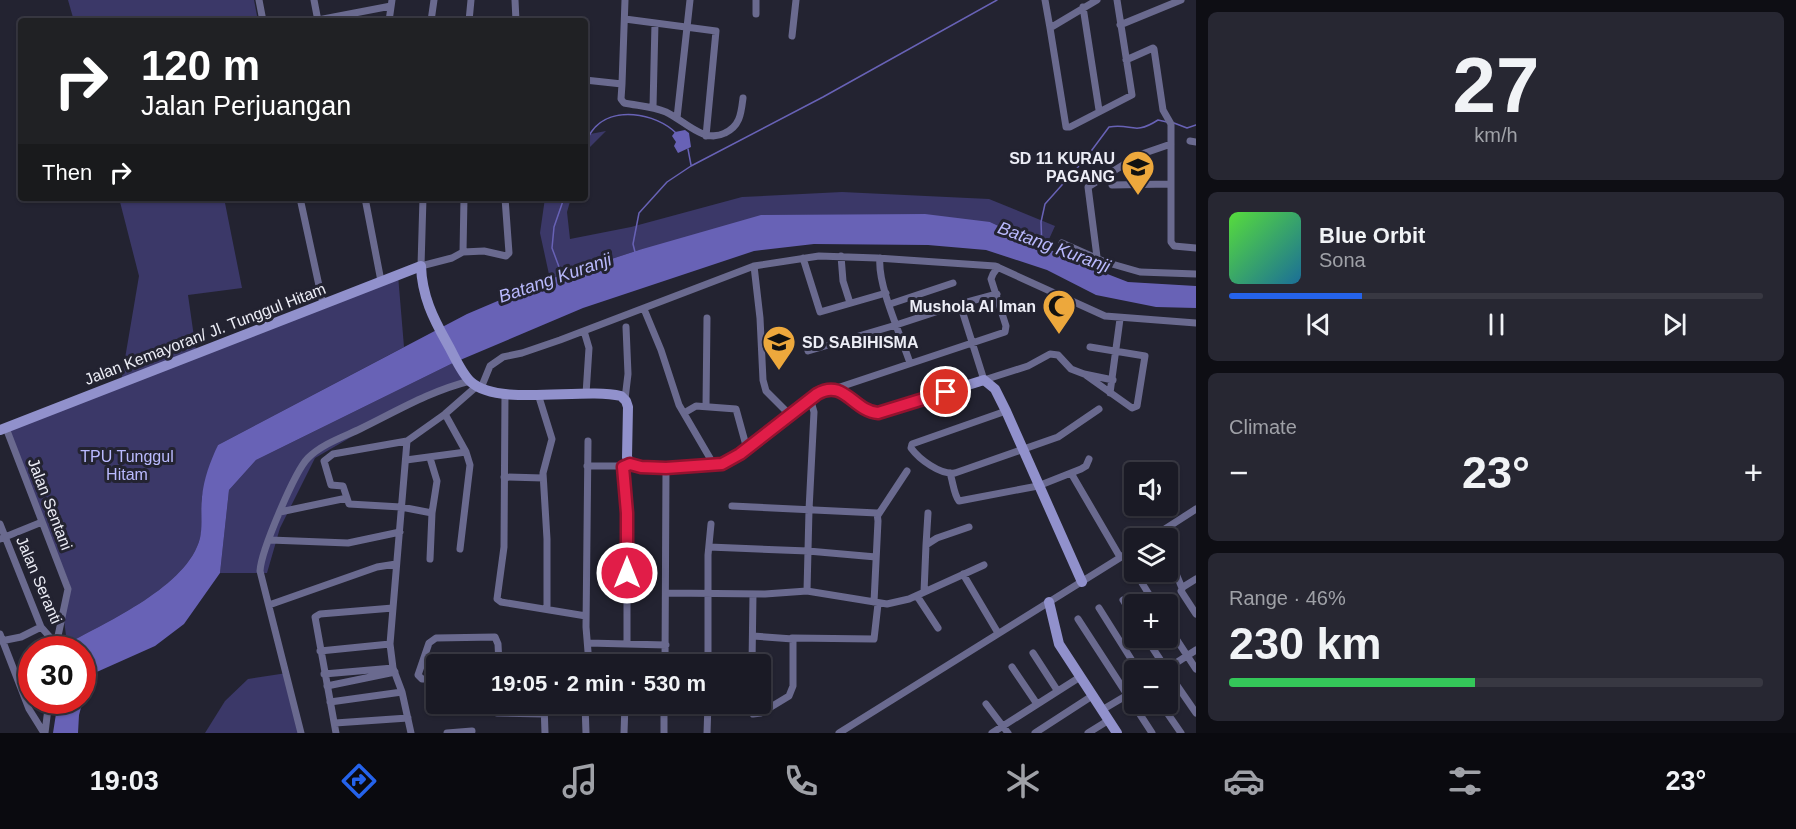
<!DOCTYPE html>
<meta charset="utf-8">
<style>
body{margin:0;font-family:Arial,sans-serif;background:#272732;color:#f1f3f6;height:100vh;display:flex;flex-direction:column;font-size:22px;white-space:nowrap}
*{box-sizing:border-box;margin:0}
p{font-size:20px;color:#9fa1a7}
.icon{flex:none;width:33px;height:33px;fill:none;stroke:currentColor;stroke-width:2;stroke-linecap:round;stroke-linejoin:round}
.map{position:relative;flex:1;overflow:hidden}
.details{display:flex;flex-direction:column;gap:12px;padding:12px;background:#0e0e14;width:600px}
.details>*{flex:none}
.hud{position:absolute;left:18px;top:18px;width:570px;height:183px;border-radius:6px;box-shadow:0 2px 4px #0004,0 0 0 2px #383842;background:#202124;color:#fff;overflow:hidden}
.tools{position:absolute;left:1124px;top:462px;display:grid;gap:12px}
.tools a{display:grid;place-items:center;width:54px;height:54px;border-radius:6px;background:#1a1a25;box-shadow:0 2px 4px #0004,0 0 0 2px #383842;font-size:30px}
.speed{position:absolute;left:18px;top:636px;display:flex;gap:12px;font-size:30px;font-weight:700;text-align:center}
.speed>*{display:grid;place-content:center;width:78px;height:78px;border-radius:50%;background:#1a1a25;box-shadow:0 2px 4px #0004,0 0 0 2px #383842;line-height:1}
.speed .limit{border:9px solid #d22;background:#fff;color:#111}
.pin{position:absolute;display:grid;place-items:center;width:51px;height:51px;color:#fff;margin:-26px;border:3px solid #fff;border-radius:50%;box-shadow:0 2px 6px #0007}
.me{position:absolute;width:66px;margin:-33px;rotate:0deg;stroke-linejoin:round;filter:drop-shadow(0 0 4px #0008)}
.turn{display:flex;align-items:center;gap:21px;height:126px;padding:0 24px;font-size:27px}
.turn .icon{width:78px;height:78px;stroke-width:2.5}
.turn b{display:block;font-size:42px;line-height:51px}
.then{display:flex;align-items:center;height:57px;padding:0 24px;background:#0003;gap:12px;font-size:22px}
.big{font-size:45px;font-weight:800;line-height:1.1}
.details .widget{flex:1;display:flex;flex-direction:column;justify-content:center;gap:9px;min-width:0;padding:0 21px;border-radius:9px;background:#272732}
.details .dial{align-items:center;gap:0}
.dial b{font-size:78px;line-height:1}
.song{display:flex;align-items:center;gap:18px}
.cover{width:72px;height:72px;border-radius:9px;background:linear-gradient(135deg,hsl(110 70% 55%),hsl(200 70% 35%))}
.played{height:6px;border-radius:3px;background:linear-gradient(90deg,#2563eb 25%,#383842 25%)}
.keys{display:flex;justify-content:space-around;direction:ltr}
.heat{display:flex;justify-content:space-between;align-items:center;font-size:33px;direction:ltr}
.charge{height:9px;border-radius:4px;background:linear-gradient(90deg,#34c759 46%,#383842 0)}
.trip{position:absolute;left:426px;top:654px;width:345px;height:60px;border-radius:6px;background:#1a1a25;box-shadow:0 2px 4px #0004,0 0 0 2px #383842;font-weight:800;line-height:60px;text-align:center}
.menu{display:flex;height:96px;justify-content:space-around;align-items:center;background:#0a0a0f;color:#9fa1a7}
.menu .icon{width:42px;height:42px}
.menu .active{color:#2563eb}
.menu b{font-size:27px;color:#f1f3f6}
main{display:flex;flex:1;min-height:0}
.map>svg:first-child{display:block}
.green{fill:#3b3868}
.water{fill:#6862b6}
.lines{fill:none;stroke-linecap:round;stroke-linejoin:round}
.stream{stroke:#6862b6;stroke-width:1.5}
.street{stroke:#6a6a8f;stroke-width:7}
.secondary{stroke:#9191cc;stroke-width:10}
.route-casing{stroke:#92132f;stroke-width:15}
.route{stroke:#e11d48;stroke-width:10}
.labels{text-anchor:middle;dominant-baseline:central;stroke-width:6;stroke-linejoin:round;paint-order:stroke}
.poi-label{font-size:16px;font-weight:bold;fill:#ecedf6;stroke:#232331;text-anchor:end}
.street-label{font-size:16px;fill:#ecedf6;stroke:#232331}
.park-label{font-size:16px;fill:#babafe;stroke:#232331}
.water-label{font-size:18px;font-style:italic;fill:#b9b9fd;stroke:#232331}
</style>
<main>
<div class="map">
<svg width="1196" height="733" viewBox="0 0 1196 733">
<rect width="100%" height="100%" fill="#232331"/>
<path class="green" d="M68,0H254L258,21H74Z
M606,131L585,152V135Z
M842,192L989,199L1055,226L1045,248L990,222L639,250L550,279L540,233L545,198H571L567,212L570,239L631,227L742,197Z
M119,198H224L242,288L188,295L196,351L398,275L404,347L218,445C213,462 205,480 202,497C199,511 204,525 200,538C188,586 108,621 67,644L64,619L70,585L6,429L121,382L139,276Z
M453,363L464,381L391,414L315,458L280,528L267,573H220L229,490L256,460Z
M287,673L299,733H205L225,701L248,679Z"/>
<path class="water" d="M685,130L689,133L691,147L678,153L674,146L676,142L672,136L675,132Z
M925,214L990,222L1079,263L1128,282L1196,286V308L1156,307L1096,295L1047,270L986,250L928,245L814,244L754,251L583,308L453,363L256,460L229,490L220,573L184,624L155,646L90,675L79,715L78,733H53L58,701L82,700V650L66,649L67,644C108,621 188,586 200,538C203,524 200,511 202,497C204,478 210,462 218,445L467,314L550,279L639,250L761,215Z"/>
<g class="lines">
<path class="stream" d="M1174,123L1187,128L1196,125
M585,144C587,140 589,135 592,131C611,105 656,113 676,133
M688,149L691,165
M1042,247L1041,222L1045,204L1086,158L1109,127C1133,123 1133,136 1158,120L1167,122
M635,252L633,244L639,213L667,182L691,166L823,97L997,0
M562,275L552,248L554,227L564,198"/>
<path class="street" d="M259,0L263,21
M314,0L318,21
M515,0L516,21
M1045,0L1050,28
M1097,0L1050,28L1066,127H1070L1132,95L1117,0
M1083,7L1099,110
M756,14V0
M625,19L716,31L706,136
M318,20L391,6
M389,21L392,0
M431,21L434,0
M469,21L471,0
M1120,25L1181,0
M792,36L796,0
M1126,60L1153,48L1154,49L1163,110L1171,124V242L1174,246L1196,248
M585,80L622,84L621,99L624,103C639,106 652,106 666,112C685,121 704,144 725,133C740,126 741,114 743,98
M622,84L625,0
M653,107L655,23
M677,118L690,0
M1190,141L1196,142
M1112,185L1170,184
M300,198L323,304
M365,198L381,281
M423,198L421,266L452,258L463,252L464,198
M1062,243L1105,262L1140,272L1196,274
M463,252L484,251L506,256L509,253L505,198
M841,256L843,281L850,303
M1097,257L1088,187L1139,155L1171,144
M803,258L820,312L886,293
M880,258C877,284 901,336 910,363
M754,266L760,318L763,380L766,391L790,415
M890,304L953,283
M960,304L984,380L1028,366L1050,354L1058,355L1071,369L1084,374L1113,380
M644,309L661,350L679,405L714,465
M584,331L589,348L586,394
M808,351L896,325L960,304L997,294
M1087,376L1132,408L1137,406L1145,356L1090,347
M481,388L490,366L503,357L522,353L560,340L754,266L819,256L877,258L995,266L1105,316L1196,323
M834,389L1005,332L1006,326L991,279L993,274L998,267
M505,393L504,547L497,599L501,602L586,616
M1110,393L1120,319
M538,394L552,439L543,473L547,539V609
M625,399L628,374L626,327
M706,406L707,318
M1006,411L912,444L911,448C919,459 940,475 955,473L1058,437L1099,409
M684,413L696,406L736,409L747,449
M445,414L466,452L470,465L460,549
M6,428L68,589L55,650
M407,441L390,644L393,668L402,692L411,733
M588,441L586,627L589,664
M430,458L437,481L432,513
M406,460L466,452
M587,466H626
M623,467L627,513V643
M950,473C953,482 954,495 959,501L1038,486L1081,469L1086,466L1089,459
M1071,473L1120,557
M504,477L543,478
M732,506L877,513L878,521L874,602
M280,512L347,498
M878,515L907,471
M0,524L41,627L56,644
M1151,538L1196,509
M0,539L42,522
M270,540L348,543L400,532
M926,545L928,513
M709,547L808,551L876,557
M1167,552L1182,588
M430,559L432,513L401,507L349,504L343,486L331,485L324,461L333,454L407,441L445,414L477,386
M963,574L998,633
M1196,579L1183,587L1181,591L1196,614
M1142,583L1155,604
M807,591L887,604L909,599L984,565
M924,592L926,545L937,538L969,527
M667,593L765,594L807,591L809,510L814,412L812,405L807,401
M917,596L938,628
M1123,600L1134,618
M269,605L377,567L396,564
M1099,608L1138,670
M1078,619L1152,733
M1167,625L1196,669
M0,634L29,709L44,733
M792,638L874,639L878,604
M1146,638L1167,670
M1,641L21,637L41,627
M588,643L666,645
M320,651L390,644
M1033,653L1057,690
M665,664L666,468
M708,664V555L711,524
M752,664L753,594
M1012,667L1037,704
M1165,670L1196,650
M1167,671L1196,713
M324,674L393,668
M436,679H422L418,675L429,643L436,638L495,637L498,644L499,664
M327,686L395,672
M330,702L402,692
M544,704L545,733
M585,704L586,733
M751,704L753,714L761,713L789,696L793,686V639L753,636
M986,704L1008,733
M1161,704L1181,733
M1102,710L1134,691
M497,713L544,714
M335,723L408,718
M45,733L49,700
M301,733L260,571C261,551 295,471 308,458C322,444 343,437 360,429C397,411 430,391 470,381
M336,733L315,617L320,614L393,608
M447,733L472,731
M624,733L625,704
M664,733V704
M707,733L708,704
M839,733L1134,549
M992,733L1080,677
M1035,733L1092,696
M1088,733L1109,720"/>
<path class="secondary" d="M0,430L421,266C422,296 433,318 447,343C454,355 461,373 471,382C498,407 584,387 621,396L626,401L628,407L627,457L630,464C642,470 659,469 672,468C687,467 704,468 719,465C746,457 793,413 817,394C844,378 853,411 878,413L984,380L995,389L1006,411L1082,582
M1049,602L1059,644L1117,733"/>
</g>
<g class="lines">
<defs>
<path id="route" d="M627,573V513L623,467L630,464L641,467L666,468L722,464L740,454L817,394C844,378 853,411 878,413L946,392"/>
</defs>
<use href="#route" class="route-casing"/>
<use href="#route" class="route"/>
</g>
<defs>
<symbol id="school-pin" viewBox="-11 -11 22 30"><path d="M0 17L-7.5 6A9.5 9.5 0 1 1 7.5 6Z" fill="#eda83c" stroke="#232331"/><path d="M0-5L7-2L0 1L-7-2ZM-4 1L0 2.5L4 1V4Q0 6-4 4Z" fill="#111"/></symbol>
<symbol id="mosque-pin" viewBox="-11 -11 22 30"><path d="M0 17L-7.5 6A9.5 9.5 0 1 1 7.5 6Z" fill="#eda83c" stroke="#232331"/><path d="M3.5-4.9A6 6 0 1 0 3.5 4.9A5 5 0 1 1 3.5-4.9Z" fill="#111"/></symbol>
</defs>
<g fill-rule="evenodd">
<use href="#school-pin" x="1119" y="148" width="38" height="52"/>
<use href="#mosque-pin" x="1040" y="287" width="38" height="52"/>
<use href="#school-pin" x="760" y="323" width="38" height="52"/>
</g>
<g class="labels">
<g class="poi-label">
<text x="1115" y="158">SD 11 KURAU<tspan x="1115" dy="18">PAGANG</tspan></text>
<text x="1036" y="306">Mushola Al Iman</text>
<text x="802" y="342" text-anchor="start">SD SABIHISMA</text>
</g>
<g class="street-label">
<text transform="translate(205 334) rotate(-21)">Jalan Kemayoran/ Jl. Tunggul Hitam</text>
<text transform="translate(50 504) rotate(69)">Jalan Sentani</text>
<text transform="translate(39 580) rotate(67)">Jalan Seranti</text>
</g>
<g class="park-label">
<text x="127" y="456">TPU Tunggul<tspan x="127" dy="18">Hitam</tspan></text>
</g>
<g class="water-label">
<text transform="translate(1054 247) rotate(20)">Batang Kuranji</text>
<text transform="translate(555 278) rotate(-19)">Batang Kuranji</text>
</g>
</g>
</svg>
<div class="tools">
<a><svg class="icon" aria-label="sound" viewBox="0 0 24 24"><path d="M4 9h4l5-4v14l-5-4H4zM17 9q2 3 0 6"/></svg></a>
<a><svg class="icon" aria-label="layers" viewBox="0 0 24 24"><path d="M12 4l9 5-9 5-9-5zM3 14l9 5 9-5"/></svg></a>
<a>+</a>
<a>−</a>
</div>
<div class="speed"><div class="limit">30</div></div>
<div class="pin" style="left:946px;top:392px;background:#d93025"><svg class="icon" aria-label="arrive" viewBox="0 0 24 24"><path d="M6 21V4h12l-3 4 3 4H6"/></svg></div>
<svg class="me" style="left:627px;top:573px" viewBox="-20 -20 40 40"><circle r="17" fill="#e11d48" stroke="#fff" stroke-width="3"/><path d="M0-11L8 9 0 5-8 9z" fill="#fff"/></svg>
<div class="trip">19:05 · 2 min · 530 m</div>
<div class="hud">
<div class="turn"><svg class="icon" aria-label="right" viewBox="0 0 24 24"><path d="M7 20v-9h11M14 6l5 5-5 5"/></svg><div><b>120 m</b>Jalan Perjuangan</div></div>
<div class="then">Then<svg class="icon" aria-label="right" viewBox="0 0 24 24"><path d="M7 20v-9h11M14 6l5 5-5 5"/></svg></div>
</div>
</div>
<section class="details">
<div class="widget dial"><b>27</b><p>km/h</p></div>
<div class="widget">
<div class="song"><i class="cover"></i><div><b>Blue Orbit</b><p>Sona</p></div></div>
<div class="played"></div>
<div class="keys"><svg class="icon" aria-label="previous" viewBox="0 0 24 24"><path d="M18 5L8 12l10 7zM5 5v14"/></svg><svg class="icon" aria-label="pause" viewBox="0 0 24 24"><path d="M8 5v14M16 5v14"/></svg><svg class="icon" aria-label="next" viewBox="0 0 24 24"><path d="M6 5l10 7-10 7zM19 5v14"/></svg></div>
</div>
<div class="widget"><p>Climate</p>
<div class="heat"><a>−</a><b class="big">23°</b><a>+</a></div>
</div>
<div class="widget"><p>Range · 46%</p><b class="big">230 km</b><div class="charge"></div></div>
</section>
</main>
<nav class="menu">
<b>19:03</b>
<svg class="icon active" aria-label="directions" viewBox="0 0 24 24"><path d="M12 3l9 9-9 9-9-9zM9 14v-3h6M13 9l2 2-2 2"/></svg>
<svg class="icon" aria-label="music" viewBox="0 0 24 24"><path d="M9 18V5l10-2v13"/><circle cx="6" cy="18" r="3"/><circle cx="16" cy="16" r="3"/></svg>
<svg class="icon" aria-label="phone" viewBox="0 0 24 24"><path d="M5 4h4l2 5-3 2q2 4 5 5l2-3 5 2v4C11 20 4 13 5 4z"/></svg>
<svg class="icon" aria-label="climate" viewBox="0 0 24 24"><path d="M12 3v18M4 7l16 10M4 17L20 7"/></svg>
<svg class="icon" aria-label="car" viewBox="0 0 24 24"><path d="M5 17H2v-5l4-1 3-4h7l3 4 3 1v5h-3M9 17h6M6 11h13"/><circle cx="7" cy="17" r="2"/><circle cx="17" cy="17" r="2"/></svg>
<svg class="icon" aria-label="filters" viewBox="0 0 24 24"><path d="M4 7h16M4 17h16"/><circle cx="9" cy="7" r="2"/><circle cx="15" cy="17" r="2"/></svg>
<b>23°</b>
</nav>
